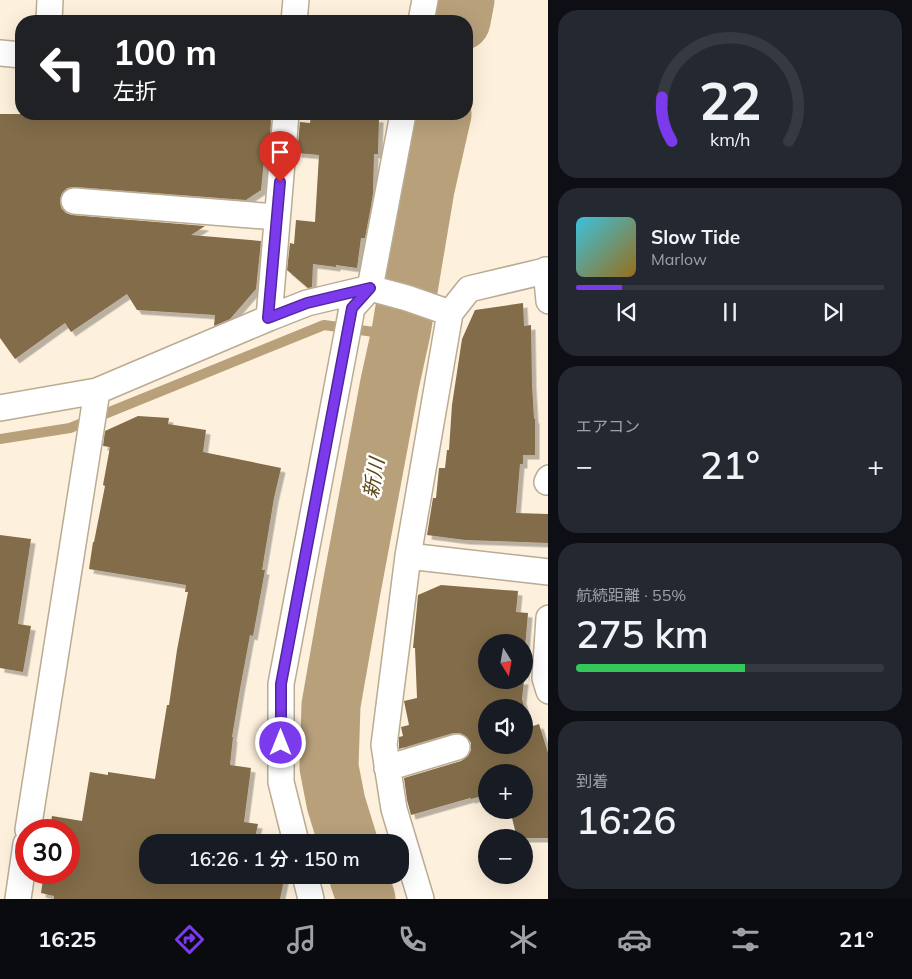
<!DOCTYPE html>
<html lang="ja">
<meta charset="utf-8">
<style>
body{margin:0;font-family:Mulish,"Noto Sans JP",sans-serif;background:#242831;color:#f1f3f6;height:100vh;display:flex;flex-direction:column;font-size:19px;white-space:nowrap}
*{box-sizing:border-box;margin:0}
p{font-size:16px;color:#9ea1a6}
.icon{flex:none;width:28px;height:28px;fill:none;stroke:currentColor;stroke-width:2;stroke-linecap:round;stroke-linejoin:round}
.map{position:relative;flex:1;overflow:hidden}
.sheet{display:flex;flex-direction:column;gap:10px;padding:10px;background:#0d0f14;width:364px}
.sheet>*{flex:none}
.guide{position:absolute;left:15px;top:15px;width:458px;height:105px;border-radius:20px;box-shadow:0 5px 20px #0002;background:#202124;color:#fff;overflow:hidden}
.needle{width:32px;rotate:169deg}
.buttons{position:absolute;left:478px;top:634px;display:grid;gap:10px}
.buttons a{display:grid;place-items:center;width:55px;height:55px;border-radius:50%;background:#171b24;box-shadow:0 5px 20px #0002;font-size:25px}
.speed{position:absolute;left:15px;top:819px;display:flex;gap:10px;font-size:25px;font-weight:700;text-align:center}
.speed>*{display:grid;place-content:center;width:65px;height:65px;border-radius:50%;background:#171b24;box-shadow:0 5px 20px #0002;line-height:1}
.speed .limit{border:8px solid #d22;background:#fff;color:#111}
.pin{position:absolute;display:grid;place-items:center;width:42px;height:42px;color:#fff;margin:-51px -21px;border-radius:50% 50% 50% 0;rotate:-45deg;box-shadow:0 0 5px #0007}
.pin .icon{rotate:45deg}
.me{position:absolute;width:55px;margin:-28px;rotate:0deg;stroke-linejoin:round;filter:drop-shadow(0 0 4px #0008)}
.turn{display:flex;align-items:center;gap:18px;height:105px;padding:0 15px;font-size:22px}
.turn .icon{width:65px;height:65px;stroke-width:2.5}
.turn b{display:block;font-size:35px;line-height:42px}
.big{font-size:38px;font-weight:600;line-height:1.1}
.sheet .tile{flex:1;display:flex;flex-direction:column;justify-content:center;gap:8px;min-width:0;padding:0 18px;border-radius:20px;background:#242831}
.sheet .dial{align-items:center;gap:0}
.dial svg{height:130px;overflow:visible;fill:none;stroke:#363941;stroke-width:7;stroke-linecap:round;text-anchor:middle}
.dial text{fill:#f1f3f6;stroke:none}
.song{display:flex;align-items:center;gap:15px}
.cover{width:60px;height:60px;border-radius:8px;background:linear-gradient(135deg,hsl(190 70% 55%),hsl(40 70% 35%))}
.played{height:5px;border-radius:2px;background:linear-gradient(90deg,#7c3aed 15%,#363941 15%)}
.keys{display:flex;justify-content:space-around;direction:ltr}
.heat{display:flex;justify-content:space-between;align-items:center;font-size:28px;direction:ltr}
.charge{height:8px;border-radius:4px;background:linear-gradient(90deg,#34c759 55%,#363941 0)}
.trip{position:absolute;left:139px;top:834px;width:270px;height:50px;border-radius:20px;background:#171b24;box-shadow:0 5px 20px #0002;font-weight:600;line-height:50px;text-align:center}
.tabs{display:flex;height:80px;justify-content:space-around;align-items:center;background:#090b0e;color:#9ea1a6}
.tabs .icon{width:35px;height:35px}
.tabs .selected{color:#7c3aed}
.tabs b{font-size:22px;color:#f1f3f6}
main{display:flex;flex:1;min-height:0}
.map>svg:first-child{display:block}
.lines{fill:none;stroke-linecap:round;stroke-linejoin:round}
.stream{stroke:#b8a07b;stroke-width:10}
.river{stroke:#b8a07b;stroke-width:59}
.building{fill:#826c48;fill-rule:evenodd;filter:url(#shadow)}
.minor-casing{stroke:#baab93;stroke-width:28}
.minor{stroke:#fff;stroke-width:25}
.route-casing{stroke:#51269a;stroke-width:12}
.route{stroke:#7c3aed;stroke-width:9}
.labels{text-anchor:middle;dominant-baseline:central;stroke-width:5;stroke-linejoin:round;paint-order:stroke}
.water-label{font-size:20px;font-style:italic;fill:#5e4516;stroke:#fff}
</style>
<main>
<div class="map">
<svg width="549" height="899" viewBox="0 0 549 899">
<defs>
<filter id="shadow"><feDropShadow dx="4.5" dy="4.5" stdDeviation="0" flood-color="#0004"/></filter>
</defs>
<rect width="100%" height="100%" fill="#fdf0dc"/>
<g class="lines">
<path class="stream" d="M0,439L70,428L324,325L374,332L399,339"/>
<path class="river" d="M461,21L465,0
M348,842L336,803L329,767L331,705L351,591L390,382L401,332L425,189L442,114
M358,875L366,899"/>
</g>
<path class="building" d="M0,114H232L271,119L269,151L265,150L261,190L246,200L75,187L67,188L62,193L60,199L61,208L66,213L72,215L205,226L191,235L261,241L256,289L230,319L214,326L215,315L137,310L127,294L71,332L65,323L15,359L0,338Z
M311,114H330L379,118L378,154H374L373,193L371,206L365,238H361L357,268L336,265V267L313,264L312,287L308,288L287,270L290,243L294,244L296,220L315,222L319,155L297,153L300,122L310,123Z
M523,303L524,326L531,325L532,384L534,419H535V455H523V464H520L516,513L549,514V543L465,540L427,535L433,498H436L439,468H445L447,450H449L452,405L462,339L475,310Z
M138,416L169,418L168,424L206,430L203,452L281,468L274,498L262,570H265L253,636L250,635L240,689L232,737H233L230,765L251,768L244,822L258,824L254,842H148V875H285L280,899H54V896L41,893L44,872H69V830H50L52,816L82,821L90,772L108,775V772L155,779L167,705H169L177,650L188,592H185L186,585L89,569L93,542H94L105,486L103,485L110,447L103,446L105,431Z
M0,535L31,539L18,624L31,626L23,672L0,668Z
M441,585L518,591L516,612L528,613L524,660H526L524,679V642H486V680H524L522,699L530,727L539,724L549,756V838H517L510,810H524V772H486V795L471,799L470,798L411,815L407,800L404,778L461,761L468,756L471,750V743L467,737L460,733H453L399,749V737L403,736L401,727L409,725L404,701L417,698L415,648H413L418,595ZM486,708H524V745H486Z"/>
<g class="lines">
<defs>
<path id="minor" d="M49,21L50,0
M294,21L296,0
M421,21L425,0
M0,53L21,55
M74,201L277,217
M546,270L549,301
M269,318L286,114
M0,408L97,391L269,318L307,303L370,288L407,298L450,313
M547,482L549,478
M408,556L549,572
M549,618L545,678L549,691
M387,768L457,747
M28,830L97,391
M296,842L281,782V684L352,308L370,288L403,114
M305,875L311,899
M18,899L26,844
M421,899L394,809L384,745L408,556L450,313L469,289L549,270"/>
</defs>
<use href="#minor" class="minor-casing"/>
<use href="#minor" class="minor"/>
</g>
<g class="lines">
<defs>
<path id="route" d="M280,182L268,318L307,303L370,288L352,308L281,684V743"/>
</defs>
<use href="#route" class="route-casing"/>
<use href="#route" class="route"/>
</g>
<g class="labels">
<g class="water-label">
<text transform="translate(373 478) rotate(-80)">新川</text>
</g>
</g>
</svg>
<div class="buttons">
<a><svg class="needle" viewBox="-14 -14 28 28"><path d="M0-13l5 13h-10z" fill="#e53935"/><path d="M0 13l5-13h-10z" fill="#9ea1a6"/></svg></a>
<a><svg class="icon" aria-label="sound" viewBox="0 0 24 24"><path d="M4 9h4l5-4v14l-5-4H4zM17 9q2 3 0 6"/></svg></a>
<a>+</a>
<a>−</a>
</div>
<div class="speed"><div class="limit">30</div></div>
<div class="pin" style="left:280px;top:182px;background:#d93025"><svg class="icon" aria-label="arrive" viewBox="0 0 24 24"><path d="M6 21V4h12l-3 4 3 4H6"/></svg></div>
<svg class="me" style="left:281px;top:743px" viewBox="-20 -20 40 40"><circle r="17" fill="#7c3aed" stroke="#fff" stroke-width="3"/><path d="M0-11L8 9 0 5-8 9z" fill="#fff"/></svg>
<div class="trip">16:26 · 1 分 · 150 m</div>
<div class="guide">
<div class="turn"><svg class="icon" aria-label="left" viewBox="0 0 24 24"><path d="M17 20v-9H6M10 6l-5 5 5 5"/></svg><div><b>100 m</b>左折</div></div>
</div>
</div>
<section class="sheet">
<div class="tile dial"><svg viewBox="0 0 100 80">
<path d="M14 69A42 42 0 1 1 86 69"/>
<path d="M14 69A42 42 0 0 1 8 42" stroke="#7c3aed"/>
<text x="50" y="56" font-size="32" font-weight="700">22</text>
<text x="50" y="72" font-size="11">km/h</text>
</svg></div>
<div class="tile">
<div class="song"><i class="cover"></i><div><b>Slow Tide</b><p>Marlow</p></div></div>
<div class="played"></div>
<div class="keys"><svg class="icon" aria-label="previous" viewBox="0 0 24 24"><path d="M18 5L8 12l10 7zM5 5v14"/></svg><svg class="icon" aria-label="pause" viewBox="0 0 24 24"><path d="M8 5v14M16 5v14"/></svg><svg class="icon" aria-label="next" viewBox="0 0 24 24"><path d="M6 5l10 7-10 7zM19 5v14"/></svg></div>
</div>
<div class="tile"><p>エアコン</p>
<div class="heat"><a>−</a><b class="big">21°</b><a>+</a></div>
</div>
<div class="tile"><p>航続距離 · 55%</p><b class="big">275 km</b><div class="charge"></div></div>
<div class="tile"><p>到着</p><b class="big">16:26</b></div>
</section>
</main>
<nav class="tabs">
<b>16:25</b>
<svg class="icon selected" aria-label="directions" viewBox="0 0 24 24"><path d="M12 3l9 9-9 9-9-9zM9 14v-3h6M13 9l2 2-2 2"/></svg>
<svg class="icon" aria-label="music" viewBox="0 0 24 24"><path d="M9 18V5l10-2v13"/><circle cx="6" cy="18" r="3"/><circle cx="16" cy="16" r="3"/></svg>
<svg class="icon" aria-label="phone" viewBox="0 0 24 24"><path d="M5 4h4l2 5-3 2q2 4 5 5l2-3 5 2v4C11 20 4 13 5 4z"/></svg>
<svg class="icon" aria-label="climate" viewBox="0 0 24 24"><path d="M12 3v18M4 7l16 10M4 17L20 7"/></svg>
<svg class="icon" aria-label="car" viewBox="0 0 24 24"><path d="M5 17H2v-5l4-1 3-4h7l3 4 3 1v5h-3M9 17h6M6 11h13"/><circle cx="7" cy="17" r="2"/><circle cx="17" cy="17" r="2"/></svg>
<svg class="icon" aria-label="filters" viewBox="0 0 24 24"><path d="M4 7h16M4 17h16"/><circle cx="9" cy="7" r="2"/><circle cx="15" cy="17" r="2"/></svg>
<b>21°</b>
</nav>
